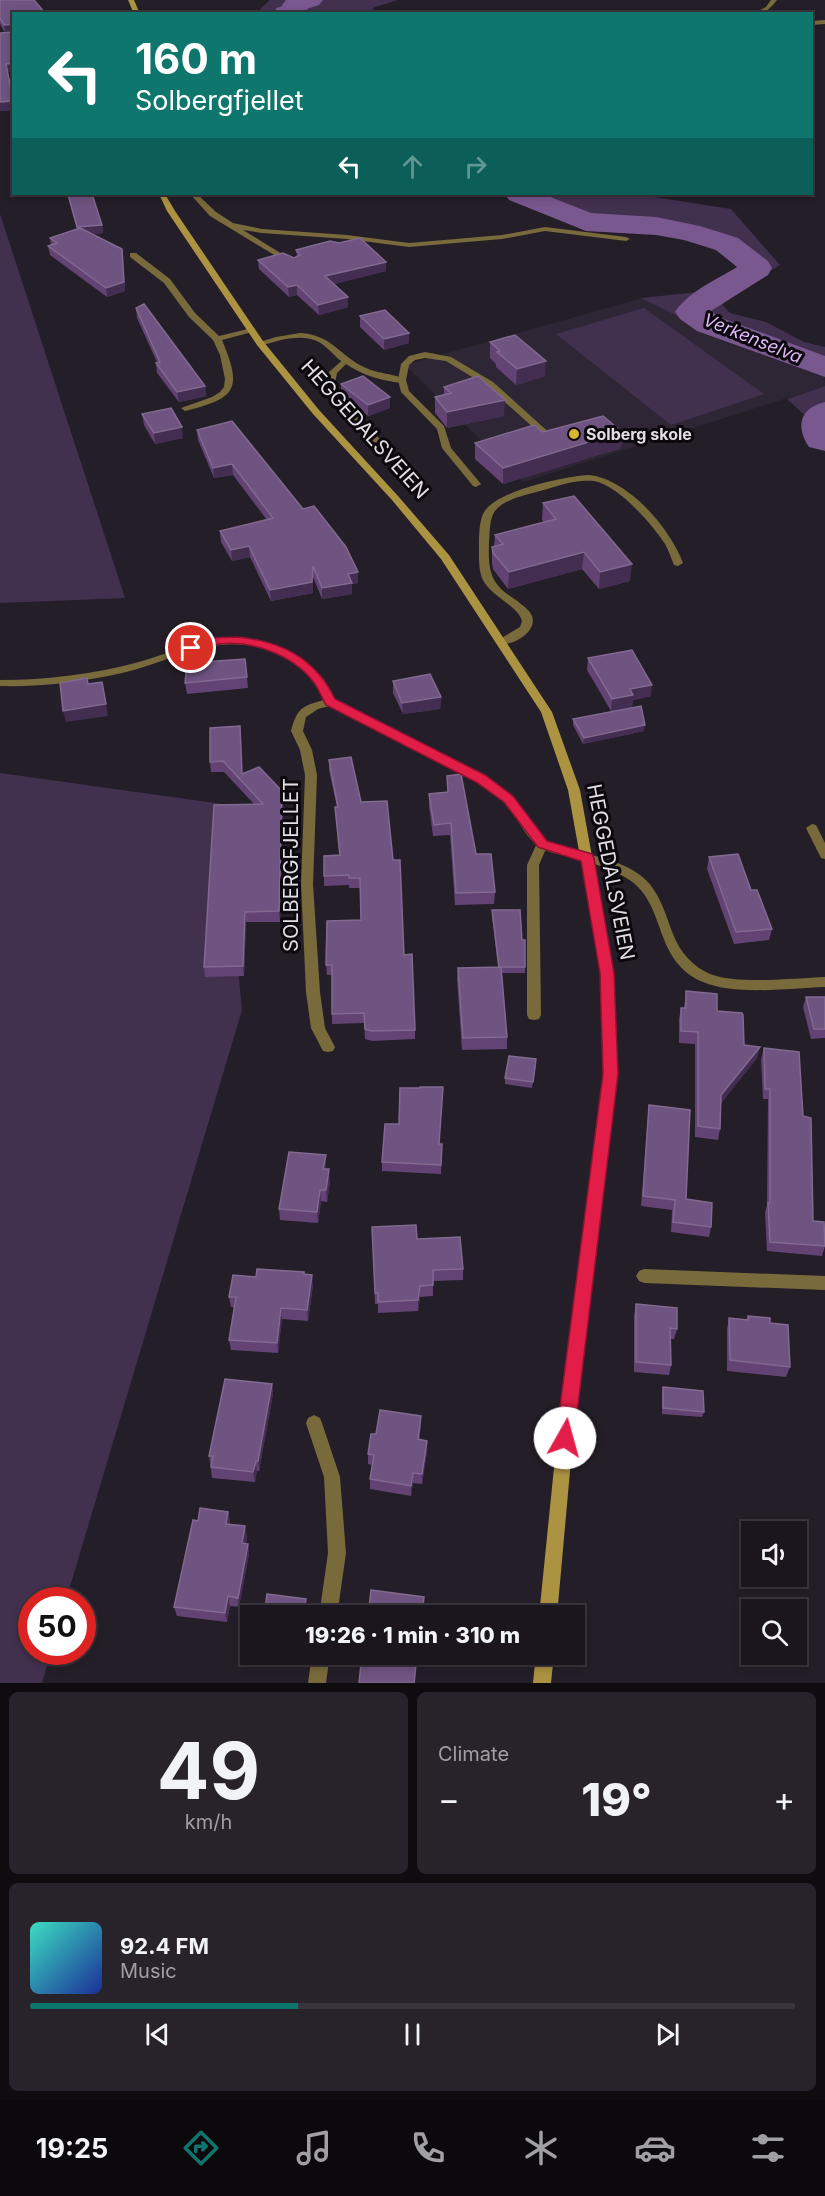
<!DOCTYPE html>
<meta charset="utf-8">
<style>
body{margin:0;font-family:Inter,sans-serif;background:#28232b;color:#f1f3f6;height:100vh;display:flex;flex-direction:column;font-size:22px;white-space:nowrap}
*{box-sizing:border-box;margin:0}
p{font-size:20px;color:#a09fa4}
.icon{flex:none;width:33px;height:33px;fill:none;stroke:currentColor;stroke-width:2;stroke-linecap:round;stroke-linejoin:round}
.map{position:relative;height:1683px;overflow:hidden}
.details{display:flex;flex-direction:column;gap:9px;padding:9px;background:#0f0c10;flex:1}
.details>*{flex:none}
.guide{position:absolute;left:12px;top:12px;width:801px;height:183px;border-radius:0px;box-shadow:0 3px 9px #0003,0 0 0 2px #39353c;background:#0f766e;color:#fff;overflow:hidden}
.buttons{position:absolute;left:741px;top:1521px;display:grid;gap:12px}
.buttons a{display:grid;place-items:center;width:66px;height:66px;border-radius:0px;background:#1b161e;box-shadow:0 3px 9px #0003,0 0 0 2px #39353c;font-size:30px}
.speed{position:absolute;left:18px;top:1587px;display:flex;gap:12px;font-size:30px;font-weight:700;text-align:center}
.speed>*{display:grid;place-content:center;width:78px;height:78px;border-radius:50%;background:#1b161e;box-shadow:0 3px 9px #0003,0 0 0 2px #39353c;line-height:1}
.speed .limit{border:9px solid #d22;background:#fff;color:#111}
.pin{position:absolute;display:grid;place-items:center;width:51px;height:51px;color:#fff;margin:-26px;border:3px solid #fff;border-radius:50%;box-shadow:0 2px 6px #0007}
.me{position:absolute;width:66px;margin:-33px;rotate:7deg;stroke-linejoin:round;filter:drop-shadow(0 0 4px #0008)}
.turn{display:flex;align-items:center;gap:21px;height:126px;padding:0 24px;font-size:27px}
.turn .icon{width:78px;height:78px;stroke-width:2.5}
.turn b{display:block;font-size:42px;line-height:51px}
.lanes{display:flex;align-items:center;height:57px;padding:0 24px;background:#0003;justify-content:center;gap:30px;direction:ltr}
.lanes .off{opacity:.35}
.big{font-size:45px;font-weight:800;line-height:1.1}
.details .card{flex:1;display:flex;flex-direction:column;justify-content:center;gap:9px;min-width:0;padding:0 21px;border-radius:9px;background:#28232b}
.details .dial{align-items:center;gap:0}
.dial b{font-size:78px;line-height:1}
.song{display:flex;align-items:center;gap:18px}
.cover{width:72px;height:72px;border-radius:9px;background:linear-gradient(135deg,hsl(170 70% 55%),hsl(230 70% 35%))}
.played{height:6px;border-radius:3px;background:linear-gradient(90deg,#0f766e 35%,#39353c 35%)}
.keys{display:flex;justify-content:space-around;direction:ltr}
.heat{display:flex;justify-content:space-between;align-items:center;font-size:33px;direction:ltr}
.details .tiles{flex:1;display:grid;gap:9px;grid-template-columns:1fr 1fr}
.card:last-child{grid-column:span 2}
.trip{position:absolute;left:240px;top:1605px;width:345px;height:60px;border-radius:0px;background:#1b161e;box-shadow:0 3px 9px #0003,0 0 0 2px #39353c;font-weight:800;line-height:60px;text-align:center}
.menu{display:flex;height:96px;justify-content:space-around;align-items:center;background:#0b090c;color:#a09fa4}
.menu .icon{width:42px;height:42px}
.menu .selected{color:#0f766e}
.menu b{font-size:27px;color:#f1f3f6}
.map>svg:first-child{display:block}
.built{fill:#2e2634}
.green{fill:#42304f}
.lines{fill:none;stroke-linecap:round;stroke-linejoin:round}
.stream{stroke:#79578f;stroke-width:4.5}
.river{fill:#79578f;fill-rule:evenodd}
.service{fill:#786a3a;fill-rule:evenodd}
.minor{fill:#786a3a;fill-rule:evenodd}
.secondary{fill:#ab9342;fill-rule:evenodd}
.wall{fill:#624374}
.shaded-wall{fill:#432d51}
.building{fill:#6f5381;stroke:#816990;stroke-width:1.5}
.route{fill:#e11d48;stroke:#92132f;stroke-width:1.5}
.poi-dot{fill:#d7b434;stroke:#0b090d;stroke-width:2}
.labels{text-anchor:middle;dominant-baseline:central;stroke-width:6;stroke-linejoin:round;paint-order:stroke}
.far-poi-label{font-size:16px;font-weight:bold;fill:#e2dee5;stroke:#0b090d;text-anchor:start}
.far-water-label{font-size:18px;font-style:italic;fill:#e2bafd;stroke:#0b090d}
.street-label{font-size:20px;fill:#e2dee5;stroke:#0b090d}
</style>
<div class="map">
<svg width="825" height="1683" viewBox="0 0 825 1683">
<rect width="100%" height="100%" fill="#241e28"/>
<path class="built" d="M642,298L710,332L781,354L823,362L825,386L523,482L405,365Z"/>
<path class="green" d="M270,0H398L375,7L368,13H256Z
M502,194H635L731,209L780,265L720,302L730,313L766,322L804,342L825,347V366L823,362L781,353L710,332L641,298L707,291L744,264L679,233L584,230Z
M0,214L125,598L0,603Z
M644,308L764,394L671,425L556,334Z
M825,386V434L787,399Z
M0,773L222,804L242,1010L66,1600H32V1652H51L42,1683H0Z"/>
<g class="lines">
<path class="stream" d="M277,14L278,10L294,5"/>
<path class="river" d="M286,0H323L319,5L307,9L309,14H285L282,5Z
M505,194H543L591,213L656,217L700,226L738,238L768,261L772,268L768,275L711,311L719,317L825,356V377L697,331L680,319L675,312C689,291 716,280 737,267L716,250L684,240L656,235L586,231L509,200Z
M825,402V451L809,447C795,426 800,408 825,402Z"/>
<path class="service" d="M771,0H777C770,9 765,14 753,14L766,7Z
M825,20V24L812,25V21Z
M190,194H197L216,212L233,223L262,229L347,235L409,243L502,235L545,227L626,237L630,239L626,241L545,231L502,239L409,247L347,239L262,233L243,230L292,260L293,262L289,264L210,216Z
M130,253H136L170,279L195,313L219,336L252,328L256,331L222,340C243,390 236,398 185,411L181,408L212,397L220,392L224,387L225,379L220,355L213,340L189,317L164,283L130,257Z
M425,352L451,357L493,382L554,437L552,439H546L487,386L446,361L425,358L415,360L409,365L406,380L409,391L444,426L451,448L481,484L476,487L473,486L442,448L437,429L401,392L398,380L401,364L409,356Z
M346,357L350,360L337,373L334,388L346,406L384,443V447H378L339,410L326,388L329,372Z
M589,475C628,479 670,528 683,563L678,566L674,565C671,558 669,551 665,544C652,524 618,485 594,481C576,479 557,486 540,491C526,495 504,499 495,511C489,519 490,533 489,542C488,571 490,584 516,600C522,605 529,609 532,616C538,632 511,647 498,644L497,642L498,640L520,627L522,621C518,606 494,598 484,582C478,572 479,557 479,546C479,536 479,523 483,514C493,491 566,476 589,475Z
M812,824L816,825L825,843V859L821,858L806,828Z
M542,840L548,844L539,865L541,1015L539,1019L534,1020L529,1019L527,1015V865L538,841Z
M644,1269L825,1276V1290L644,1283L639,1281L636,1276L639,1271Z"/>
<path class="minor" d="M300,333C333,335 339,356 366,368C378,374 398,374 406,380C401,384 395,382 389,381C371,378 356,371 341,361C331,353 324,342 311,339C294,335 276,341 260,346L256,343L276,337Z
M224,637L258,640L288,651L302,658L324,679L335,700L446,755L489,780L509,794L520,805L541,835L549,842C578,855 613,855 640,875C659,889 665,913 673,934C680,952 692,966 710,974C738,985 794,978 825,977V987C788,988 737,996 703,982C653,961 667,907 631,881C613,868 588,862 567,856C559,854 549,853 541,848C527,840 520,822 510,809C503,801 494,795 486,789C438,754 381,733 329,706L318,709L306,717L303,731L312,750L317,775L313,884L320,992L325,1028L335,1047L333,1051L328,1052L323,1051L311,1028L306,992L301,884L305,775L300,750L291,731C297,709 301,706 324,700C315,680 303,668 284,658C227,625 178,660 122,673C82,682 41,687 0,686V680C47,680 94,674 139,662C168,654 193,641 224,637Z
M314,1415L320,1418L322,1423L340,1477L346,1553L337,1616H319L328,1553L324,1477L306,1423L308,1418Z
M312,1654H330L326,1683H308Z"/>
<path class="secondary" d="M128,0H134L140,14H134Z
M159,194H165L175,211L263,341L319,410L398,496L449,555L552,712L580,790L613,973L618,1074L573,1438L557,1616H539L557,1438L604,1074L601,973L568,790L541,712L441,559L392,500L313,414L257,345L167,211Z
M536,1654H554L551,1683H533Z"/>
</g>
<path class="wall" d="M0,0L14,14L8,72L14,101V110L0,111V33H5L0,24Z
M67,194H92L102,225L103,233L93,234L122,249L125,291L107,297L50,255L48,246L51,245L50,238L77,229Z
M296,250L386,271L334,284L348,297V307L319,315L297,295L289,297L259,269L258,260L294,258L297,257Z
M136,308L205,386L206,396L179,402L157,373L156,363L157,362L137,318Z
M360,316L409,343L384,350L360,327Z
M490,342L545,376L516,385L496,367V364L490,358Z
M341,384L390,408L368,416L341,395Z
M444,387L504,416L447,428L435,413V397L444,395Z
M142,414L183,438L155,444L144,425Z
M197,430L358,583L352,584V594L322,599L313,577V593L271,601L250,557L232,561L221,542L220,531L267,520L233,475L214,478L198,440Z
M543,432H622L621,448L503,484L475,459V443Z
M543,503L630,581L599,589L582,569L508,589L493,569L492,563V547L494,546L495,535L544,522L542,520Z
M588,658L651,696L633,700L632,707L611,711L587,670Z
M245,659L248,688L187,694L185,683Z
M393,681L441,697L440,709L403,714L393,693Z
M573,719L644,731L583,744L573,725Z
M240,726L242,774L282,791L283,802L280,922H246L244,976L205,977L204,967L254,804L224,772H211L210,762Z
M329,760L361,802L404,955L415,1030V1039L372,1041L365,1039L364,1023L332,1024V975H327L326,965L361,920V888H349V885L324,886V856L339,855L336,817L335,807H337L329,770Z
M447,776L476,854L495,892L494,904L455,905L450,835L433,836L429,806V794L447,792Z
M709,857L772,929L769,940L734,944L707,869Z
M492,910L522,940L525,967V973H502L507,1037V1049L462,1050L457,979L458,968L498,967L492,916Z
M686,991L717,1011L744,1045L760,1047L757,1058L721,1103L720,1129L718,1140L695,1137V1044L679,1043V1019L681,1008H684Z
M806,997H825V1038L811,1039L803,1007Z
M764,1048L803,1116L813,1221L825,1246L822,1256L767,1251L765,1213L767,1205L768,1099H763L761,1059Z
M536,1065L532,1088L505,1084V1078Z
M649,1105L686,1199L711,1227L709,1237L671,1232L672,1210L641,1206L648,1116Z
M440,1144H442L441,1174L382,1171V1162Z
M326,1155V1169L330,1181L327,1202L321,1201L318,1223L280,1220L279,1209Z
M372,1227L417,1239L463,1269V1280L433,1281V1296L420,1297L418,1311L378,1313V1304H375Z
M304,1274L313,1285L308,1321L282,1319L278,1353L231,1350L229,1340L234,1307H231L229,1297L256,1277Z
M636,1304L677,1329L674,1339H671V1365L669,1375L634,1372V1315Z
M748,1316L770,1323L790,1367L786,1377L727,1371V1329L729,1318L746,1320Z
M272,1384L273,1394L259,1471H257L255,1482L212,1478L209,1456Z
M663,1387L704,1412L702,1417L662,1414V1392Z
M421,1426L419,1439L427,1441V1451L422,1484L413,1483L411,1496L370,1489V1479L373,1465L368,1464V1454L376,1434Z
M228,1512L230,1521L229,1524L247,1536L246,1544H248L249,1554L239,1607L230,1606L227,1622L177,1616L174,1607L198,1521Z"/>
<path class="shaded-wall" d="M14,24V32L5,33L4,25Z
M14,63V71L8,72L6,64Z
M13,101L14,110L0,111V102Z
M102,225L103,233L79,236L77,227Z
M122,249L125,291L107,297L106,288Z
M386,262V271L326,286L325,276Z
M297,285V295L289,297L288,287Z
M348,297V307L319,315L318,305Z
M409,333V343L384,350V339Z
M546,361L545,376L516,385L517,369Z
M205,386L206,396L179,402L177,392Z
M390,397V408L368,416V405Z
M505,400L504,416L447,428V412Z
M182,427L183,438L155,444L154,433Z
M622,432L621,448L503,484V468Z
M232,464L233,475L214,478L213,468Z
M249,546L250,557L232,561L231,550Z
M584,552L582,569L508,589L509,572Z
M632,564L630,581L599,589L600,572Z
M313,566V593L271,601L270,590Z
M358,572V583L352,584V594L322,599V588L348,574Z
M652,685L651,696L633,700L632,707L611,711L612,699L630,689Z
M441,697L440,709L403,714L402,703Z
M106,704L108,716L66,722L63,711Z
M645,725L644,731L583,744L584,738Z
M282,791L283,802L280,922L279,911Z
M245,912L246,922L244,976L243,966Z
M760,1047L757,1058L719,1106L721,1095Z
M326,1155V1167L324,1180L323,1169Z
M329,1169L330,1181L327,1202L326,1190Z
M320,1190L321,1201L318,1223L317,1212Z
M312,1275L313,1285L308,1321L307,1310Z
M420,1286V1297L418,1311V1300Z
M281,1308L282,1319L278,1353L277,1343Z
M272,1384L273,1394L259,1471L258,1461Z
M421,1416V1426L418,1449V1439Z
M427,1441V1451L422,1484V1474Z
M256,1461L257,1471L255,1482L253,1472Z
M413,1473V1483L411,1496V1486Z
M228,1512L230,1521L227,1534L226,1524Z
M245,1526L247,1536L244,1553L242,1543Z
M248,1544L249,1554L239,1607L238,1598Z
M228,1596L230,1606L227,1622L225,1613Z
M306,1599L307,1604L305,1616H303Z
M417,1654H418L415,1683H414Z"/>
<path class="building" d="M0,0H34L46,14H14V24L4,25L0,18Z
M14,32V63L6,64L13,101L0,102V33Z
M68,194H92L102,225L77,227Z
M80,228L122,249L124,282L106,288L48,246L57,243L50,238Z
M360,238L386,262L325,276L348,297L318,305L297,285L288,287L258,260L283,253L294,258L300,255L296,250L330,241L339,243Z
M144,304L205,386L177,392L156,363L160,362L136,308Z
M385,310L409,333L384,339L360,316Z
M515,335L546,361L517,369L497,352L500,351L490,342Z
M363,376L390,397L368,405L341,384Z
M478,376L505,400L447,412L435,397L451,393L444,387Z
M171,408L182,427L154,433L142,414Z
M603,416L622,432L503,468L475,443L534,425L543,432Z
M232,421L303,509L314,506L346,547L358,572L348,574L352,583L322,588L313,566L312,582L270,590L249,546L231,550L220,531L273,518L232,464L213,468L197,430Z
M574,496L632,564L600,572L584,552L509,572L493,553L492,547L503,544L495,535L556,519L543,503Z
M632,650L652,685L630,689L633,695L612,699L588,658Z
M245,659L247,677L185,683L187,663Z
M430,674L441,697L402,703L393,681Z
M87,678L88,684L102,682L106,704L63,711L60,683Z
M641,706L645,725L584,738L573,719Z
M240,726L242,774L259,767L282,791L279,911L245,912L243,966L204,967L214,805L263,804L223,761L210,762V728Z
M351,757L361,802L387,801L393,860H400L404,955L412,954L415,1030L371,1031L365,1029L364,1013L332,1014V965H326L327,921L361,920L360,878H349V875L324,876V856L340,855L335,807H338L329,760Z
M461,774L476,854H491L495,892L456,893L451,823L434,825L429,794L448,792L447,776Z
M738,854L751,890H757L772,929L736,932L709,857Z
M492,910H520L522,940H525V967H499Z
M501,967L507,1037L463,1038L458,968Z
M686,991L717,994V1011L742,1013L743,1015L744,1045L760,1047L721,1095L720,1129L698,1126V1032L681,1031V1008H686Z
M806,997H825V1029H814Z
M764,1048L799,1052L803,1116L811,1118L813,1221L824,1222L825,1246L770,1242L768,1203H770V1089H765Z
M509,1056L536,1059L533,1082L505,1078Z
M420,1087H443L439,1144H442L441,1165L382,1162L385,1124H399L400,1088H420Z
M649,1105L690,1110L686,1199L712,1203L711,1227L673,1222L675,1200L643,1196Z
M289,1152L326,1155L323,1169H329L326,1190H320L317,1212L279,1209Z
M416,1225L417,1239L460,1237L463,1269L433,1270V1285L420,1286L418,1300L378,1302V1293H375L372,1227Z
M257,1269L304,1272V1274L312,1275L307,1310L281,1308L277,1343L229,1340L236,1297H229L233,1275L256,1277Z
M636,1304L677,1308V1329L670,1328L671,1365L636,1362Z
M748,1316L770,1318V1323L788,1325L790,1367L730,1360L729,1318L748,1320Z
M225,1379L272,1384L258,1461H256L253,1472L211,1467L213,1456H209Z
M663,1387L703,1391L704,1412L663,1408Z
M380,1410L421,1416L418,1439L427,1441L422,1474L413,1473L411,1486L370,1479L374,1455L368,1454L371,1434H376Z
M200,1508L228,1512L226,1524L245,1526L242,1543L248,1544L238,1598L228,1596L225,1613L174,1607L193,1520L198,1521Z
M371,1590L424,1597L422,1616H368Z
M267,1594L306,1599L303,1616H264Z
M362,1654H417L414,1683H359Z"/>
<path class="route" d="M237,637C281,641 315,658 335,699L485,775L513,796L547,841L592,854L594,858L614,973L618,1074L574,1438L572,1444L565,1446L559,1444L556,1438L603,1074L600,973L581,861L538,847L504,802L476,782L326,705C322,698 319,690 315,684C293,653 245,637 209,646C203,647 197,650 191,652L185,648L209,638Z"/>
<circle class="poi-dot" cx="574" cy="434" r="6"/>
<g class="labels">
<g class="far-poi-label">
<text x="586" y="434">Solberg skole</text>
</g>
<g class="far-water-label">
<text transform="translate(753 338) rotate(22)">Verkenselva</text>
</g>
<g class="street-label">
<text transform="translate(365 429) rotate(48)">HEGGEDALSVEIEN</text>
<text transform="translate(291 865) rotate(-90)">SOLBERGFJELLET</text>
<text transform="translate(611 872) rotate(79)">HEGGEDALSVEIEN</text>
</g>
</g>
</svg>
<div class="buttons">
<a><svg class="icon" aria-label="sound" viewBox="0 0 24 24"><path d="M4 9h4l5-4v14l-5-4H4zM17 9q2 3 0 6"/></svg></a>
<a><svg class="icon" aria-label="search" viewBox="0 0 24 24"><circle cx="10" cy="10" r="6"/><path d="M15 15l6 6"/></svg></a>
</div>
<div class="speed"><div class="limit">50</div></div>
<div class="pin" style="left:191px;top:648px;background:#d93025"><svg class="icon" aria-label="arrive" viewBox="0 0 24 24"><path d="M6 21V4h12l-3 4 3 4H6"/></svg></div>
<svg class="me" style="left:565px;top:1438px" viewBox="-20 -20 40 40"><circle r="19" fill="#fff"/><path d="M0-13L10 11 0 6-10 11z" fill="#e11d48"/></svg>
<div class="trip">19:26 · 1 min · 310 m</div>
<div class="guide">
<div class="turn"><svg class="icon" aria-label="left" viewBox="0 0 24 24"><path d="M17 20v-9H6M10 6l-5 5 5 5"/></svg><div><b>160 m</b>Solbergfjellet</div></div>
<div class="lanes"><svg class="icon" aria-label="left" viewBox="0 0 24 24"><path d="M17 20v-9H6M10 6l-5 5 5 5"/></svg><svg class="icon off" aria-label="ahead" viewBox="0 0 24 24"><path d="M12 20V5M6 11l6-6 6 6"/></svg><svg class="icon off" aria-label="right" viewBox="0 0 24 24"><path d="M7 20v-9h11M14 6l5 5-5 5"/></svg></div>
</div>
</div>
<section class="details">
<div class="tiles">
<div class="card dial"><b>49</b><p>km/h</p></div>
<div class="card"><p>Climate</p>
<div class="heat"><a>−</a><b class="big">19°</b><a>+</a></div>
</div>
<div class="card">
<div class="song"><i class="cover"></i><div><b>92.4 FM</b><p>Music</p></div></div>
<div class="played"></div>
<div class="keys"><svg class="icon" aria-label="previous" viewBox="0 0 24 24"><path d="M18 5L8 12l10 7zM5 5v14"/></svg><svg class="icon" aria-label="pause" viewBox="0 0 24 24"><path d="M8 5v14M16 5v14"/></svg><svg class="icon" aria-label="next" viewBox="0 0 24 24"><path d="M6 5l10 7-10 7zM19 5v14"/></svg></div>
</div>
</div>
</section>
<nav class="menu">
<b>19:25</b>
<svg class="icon selected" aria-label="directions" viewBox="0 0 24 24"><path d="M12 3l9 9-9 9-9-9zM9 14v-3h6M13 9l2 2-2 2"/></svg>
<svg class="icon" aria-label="music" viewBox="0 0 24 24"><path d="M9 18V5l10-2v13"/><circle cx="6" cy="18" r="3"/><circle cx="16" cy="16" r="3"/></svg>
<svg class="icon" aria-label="phone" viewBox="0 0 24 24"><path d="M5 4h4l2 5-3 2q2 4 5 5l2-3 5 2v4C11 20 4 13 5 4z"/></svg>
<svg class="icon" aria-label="climate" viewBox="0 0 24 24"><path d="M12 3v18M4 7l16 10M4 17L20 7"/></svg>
<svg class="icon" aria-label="car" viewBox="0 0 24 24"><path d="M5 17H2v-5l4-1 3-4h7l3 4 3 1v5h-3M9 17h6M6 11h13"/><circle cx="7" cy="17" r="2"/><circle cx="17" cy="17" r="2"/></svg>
<svg class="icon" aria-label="filters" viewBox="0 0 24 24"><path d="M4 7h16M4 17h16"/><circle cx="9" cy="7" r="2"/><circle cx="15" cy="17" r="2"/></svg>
</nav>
